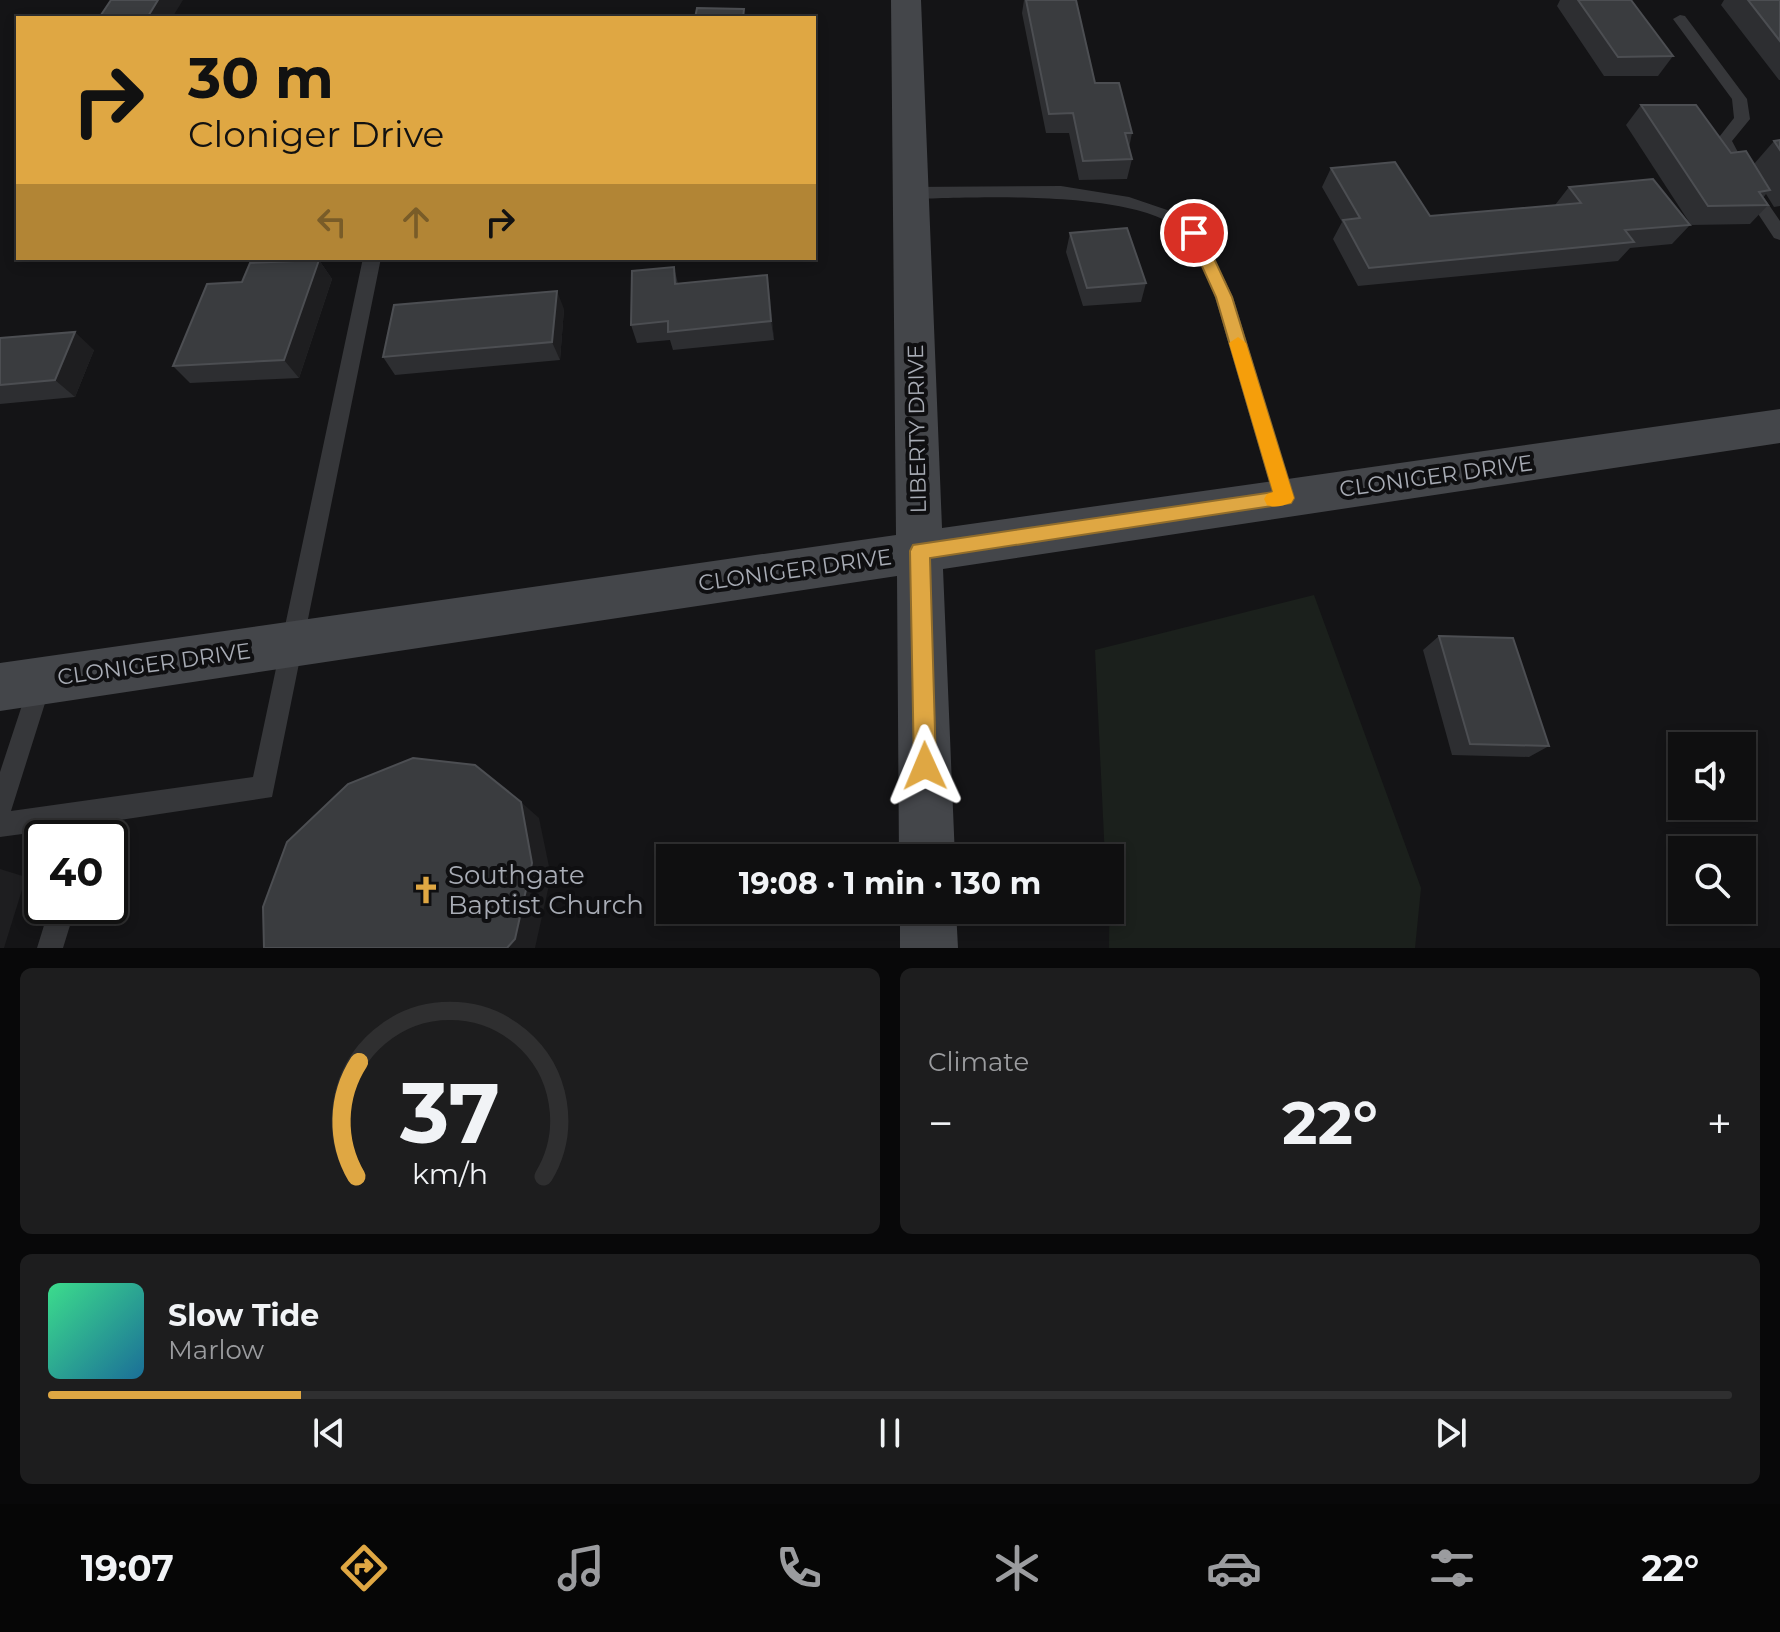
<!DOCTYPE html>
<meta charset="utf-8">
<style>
body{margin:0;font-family:Montserrat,sans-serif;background:#1d1d1e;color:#f1f3f6;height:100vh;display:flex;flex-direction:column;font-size:30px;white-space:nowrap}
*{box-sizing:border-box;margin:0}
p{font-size:26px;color:#9b9c9f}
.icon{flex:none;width:44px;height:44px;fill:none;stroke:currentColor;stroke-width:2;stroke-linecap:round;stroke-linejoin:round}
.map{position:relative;height:948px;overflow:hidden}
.side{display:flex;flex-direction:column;gap:20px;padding:20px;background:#080809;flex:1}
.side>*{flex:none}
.guide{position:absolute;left:16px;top:16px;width:800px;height:244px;border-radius:0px;box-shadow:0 4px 12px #0003,0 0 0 2px #2f2f30;background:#dfa743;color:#111;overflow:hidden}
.controls{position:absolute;left:1668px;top:732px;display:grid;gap:16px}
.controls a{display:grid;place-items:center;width:88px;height:88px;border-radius:0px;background:#0f0f10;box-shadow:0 4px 12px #0003,0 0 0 2px #2f2f30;font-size:40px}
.speed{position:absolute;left:24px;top:820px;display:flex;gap:16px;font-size:40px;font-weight:700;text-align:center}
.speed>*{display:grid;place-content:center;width:104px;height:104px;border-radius:50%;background:#0f0f10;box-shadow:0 4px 12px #0003,0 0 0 2px #2f2f30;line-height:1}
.speed .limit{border:4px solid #111;border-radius:12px;background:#fff;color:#111}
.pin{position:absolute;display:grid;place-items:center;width:68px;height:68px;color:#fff;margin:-34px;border:4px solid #fff;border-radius:50%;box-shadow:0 2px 8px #0007}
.me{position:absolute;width:88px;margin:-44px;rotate:359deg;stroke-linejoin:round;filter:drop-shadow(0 0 6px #0008)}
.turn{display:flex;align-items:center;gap:28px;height:168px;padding:0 40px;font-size:36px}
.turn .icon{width:104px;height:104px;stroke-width:2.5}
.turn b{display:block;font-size:56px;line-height:68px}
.lanes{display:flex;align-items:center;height:76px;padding:0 40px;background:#0003;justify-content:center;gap:40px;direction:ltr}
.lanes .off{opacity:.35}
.big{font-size:60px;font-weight:700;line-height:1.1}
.side .widget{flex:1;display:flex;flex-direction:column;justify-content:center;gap:12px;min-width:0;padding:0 28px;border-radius:12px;background:#1d1d1e}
.side .dial{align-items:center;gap:0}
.dial svg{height:208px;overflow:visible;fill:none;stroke:#2f2f30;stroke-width:7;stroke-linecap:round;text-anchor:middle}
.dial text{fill:#f1f3f6;stroke:none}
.song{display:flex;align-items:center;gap:24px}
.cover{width:96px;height:96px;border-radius:12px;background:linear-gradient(135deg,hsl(150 70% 55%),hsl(200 70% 35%))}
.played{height:8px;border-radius:4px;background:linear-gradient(90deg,#dfa743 15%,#2f2f30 15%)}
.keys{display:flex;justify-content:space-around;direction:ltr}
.heat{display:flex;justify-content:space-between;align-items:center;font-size:44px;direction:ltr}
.side .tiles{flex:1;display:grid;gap:20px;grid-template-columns:1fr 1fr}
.widget:last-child{grid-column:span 2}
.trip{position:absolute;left:656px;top:844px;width:468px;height:80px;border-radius:0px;background:#0f0f10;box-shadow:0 4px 12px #0003,0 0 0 2px #2f2f30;font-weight:700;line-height:80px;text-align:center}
.menu{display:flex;height:128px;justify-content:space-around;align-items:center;background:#060606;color:#9b9c9f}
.menu .icon{width:56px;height:56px}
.menu .selected{color:#dfa743}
.menu b{font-size:36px;color:#f1f3f6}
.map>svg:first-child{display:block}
.green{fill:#1b201c}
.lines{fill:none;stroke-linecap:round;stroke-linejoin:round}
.lane{fill:#36373a;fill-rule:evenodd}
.secondary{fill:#44464a;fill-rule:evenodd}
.wall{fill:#2d2e31}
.shaded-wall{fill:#1e1e20}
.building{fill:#3a3c3f;stroke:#4c4e52;stroke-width:2}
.route{fill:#dfa743;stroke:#916d2c;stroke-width:2}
.slow{fill:#f59e0b}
.labels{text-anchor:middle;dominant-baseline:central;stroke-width:8;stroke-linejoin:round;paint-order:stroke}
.street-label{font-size:22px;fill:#a8acb5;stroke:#0f0f11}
.near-poi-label{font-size:26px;fill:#a8acb5;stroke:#0f0f11;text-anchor:start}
</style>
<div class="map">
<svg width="1780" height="948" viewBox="0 0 1780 948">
<rect width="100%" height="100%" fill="#141416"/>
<path class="green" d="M1314,595L1421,888L1415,948H1109L1110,858H1105L1095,650Z"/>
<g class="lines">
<path class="lane" d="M1680,15L1685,16L1747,99L1750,119L1732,141L1756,186L1780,221V240L1774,238L1741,188L1716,141L1734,118L1732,99L1673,19Z
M1061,186L1129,197L1173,212L1200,229L1233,297L1294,498L1291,504L1284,507L1277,504L1274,498C1260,449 1245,401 1231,352C1221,318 1209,267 1188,238C1151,187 971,198 911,199L903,193L911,187Z
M363,258H381L272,797L100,823L95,838H71L74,827L0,837V772L30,681L33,673L41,670L49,673L52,681L11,811L253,777Z
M50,906H76L63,948H37Z"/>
<path class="secondary" d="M891,0H921L942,528L1780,409V443L943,569L955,858H899L897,576L0,711V663L896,535Z
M900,910H956L958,948H900Z"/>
</g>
<path class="wall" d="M1024,0H1076L1095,83L1132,133L1129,148L1132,159L1127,179L1079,180L1069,133H1046L1022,13Z
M1560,0H1631L1673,56L1658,76H1604L1557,6Z
M1724,0H1780V80H1779L1721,5Z
M1641,105L1731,153L1754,164L1774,141L1780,140V206L1774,207L1766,194L1763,198L1768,205L1750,224L1691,225L1626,125Z
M1331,168L1430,216L1555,205L1569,187L1690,225L1672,244L1630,248L1618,261L1358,286L1333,239L1342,222L1322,187Z
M1070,233L1146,283L1141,302L1083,306L1066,252Z
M319,260L332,279L299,378L190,383L173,366L242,282Z
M674,267L678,284L767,275L774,340L673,350L670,340L637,343L631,325Z
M564,309L560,360L395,375L383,357Z
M0,338L94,350L75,397L0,404Z
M1439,636L1549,746L1529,757L1452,755L1423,650Z"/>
<path class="shaded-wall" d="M158,0H183L172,18H147Z
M319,260L332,279L299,378L284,360Z
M767,275L770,294L774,340L771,321Z
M557,291L564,309L560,360L552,342Z
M75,332L94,350L75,397L55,380Z
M521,802L539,818L551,876L535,948H507Z
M0,869L26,877L4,948H0Z"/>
<path class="building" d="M111,0H158L147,18H99Z
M1026,0H1076L1095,83H1119L1132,133H1125L1132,159L1083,161L1073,113L1049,114Z
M1578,0H1631L1673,56L1618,57Z
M1748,0H1780V41Z
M697,8L744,9L743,18H695Z
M1641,105H1696L1731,153L1746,151L1770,190L1759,192L1768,205L1708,206Z
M1780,140V150L1774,141Z
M1395,162L1430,216L1581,203L1569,187L1653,179L1690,225L1625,230L1634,242L1369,268L1343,220L1360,218L1331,168Z
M1127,228L1146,283L1087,288L1070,233Z
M319,260L284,360L173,366L207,284L242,282L250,263Z
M674,267L675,284L767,275L771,321L668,332V321L631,325L632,271Z
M557,291L552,342L383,357L394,305Z
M75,332L55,380L0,385V338Z
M1439,636L1513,638L1549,746L1470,744Z
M413,758L475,765L521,802L532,863L515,939L507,948H264L263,907L287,842L348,784Z"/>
<path class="route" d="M1194,228L1202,233L1232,297L1294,498L1291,503L930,558L936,766L933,773L925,777L917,773L914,766L910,551L913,545L1273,492L1216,297L1187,233Z"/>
<path class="slow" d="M1238,337L1246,343L1294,498L1291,503C1282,506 1275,508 1267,505L1264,499L1267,494L1273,492L1229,343Z"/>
<defs>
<symbol id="church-bare" viewBox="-9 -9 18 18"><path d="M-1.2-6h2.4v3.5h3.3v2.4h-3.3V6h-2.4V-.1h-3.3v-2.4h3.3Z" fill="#dfa743" stroke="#0f0f11" stroke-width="2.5" paint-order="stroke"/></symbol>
</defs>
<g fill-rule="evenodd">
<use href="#church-bare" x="406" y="870" width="40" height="40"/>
</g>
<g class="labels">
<g class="street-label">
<text transform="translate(917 429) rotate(-91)">LIBERTY DRIVE</text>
<text transform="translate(1436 476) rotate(-8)">CLONIGER DRIVE</text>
<text transform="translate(795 570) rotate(-8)">CLONIGER DRIVE</text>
<text transform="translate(154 664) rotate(-8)">CLONIGER DRIVE</text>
</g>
<g class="near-poi-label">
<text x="448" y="875">Southgate<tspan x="448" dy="30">Baptist Church</tspan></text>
</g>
</g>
</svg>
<div class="controls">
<a><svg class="icon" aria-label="sound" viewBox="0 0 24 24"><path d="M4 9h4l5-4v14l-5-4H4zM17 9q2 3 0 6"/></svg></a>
<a><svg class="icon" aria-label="search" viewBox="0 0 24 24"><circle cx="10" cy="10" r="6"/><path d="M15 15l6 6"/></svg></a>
</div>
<div class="speed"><div class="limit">40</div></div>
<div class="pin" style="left:1194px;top:233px;background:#d93025"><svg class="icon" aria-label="arrive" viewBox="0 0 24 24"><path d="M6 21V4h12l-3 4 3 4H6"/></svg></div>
<svg class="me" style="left:925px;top:766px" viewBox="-20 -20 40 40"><path d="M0-17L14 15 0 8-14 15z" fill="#dfa743" stroke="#fff" stroke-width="4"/></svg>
<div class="trip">19:08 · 1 min · 130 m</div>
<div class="guide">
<div class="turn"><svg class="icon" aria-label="right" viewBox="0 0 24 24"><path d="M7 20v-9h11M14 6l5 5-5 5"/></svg><div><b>30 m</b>Cloniger Drive</div></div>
<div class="lanes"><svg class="icon off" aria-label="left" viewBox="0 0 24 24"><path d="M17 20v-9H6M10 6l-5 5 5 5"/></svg><svg class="icon off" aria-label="ahead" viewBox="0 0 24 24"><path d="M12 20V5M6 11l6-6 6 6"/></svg><svg class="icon" aria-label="right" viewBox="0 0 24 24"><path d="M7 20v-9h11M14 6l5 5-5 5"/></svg></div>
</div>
</div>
<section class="side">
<div class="tiles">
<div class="widget dial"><svg viewBox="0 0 100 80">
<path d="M14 69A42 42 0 1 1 86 69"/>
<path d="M14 69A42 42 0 0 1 15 25" stroke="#dfa743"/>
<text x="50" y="56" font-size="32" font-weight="700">37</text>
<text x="50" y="72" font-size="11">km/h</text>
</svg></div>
<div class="widget"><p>Climate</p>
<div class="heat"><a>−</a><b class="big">22°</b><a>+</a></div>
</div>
<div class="widget">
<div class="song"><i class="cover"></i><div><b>Slow Tide</b><p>Marlow</p></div></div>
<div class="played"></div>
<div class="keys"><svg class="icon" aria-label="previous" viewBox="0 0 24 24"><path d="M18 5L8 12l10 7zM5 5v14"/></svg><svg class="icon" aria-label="pause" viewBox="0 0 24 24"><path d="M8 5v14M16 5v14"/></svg><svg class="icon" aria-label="next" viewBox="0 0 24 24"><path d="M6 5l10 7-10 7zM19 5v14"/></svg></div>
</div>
</div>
</section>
<nav class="menu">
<b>19:07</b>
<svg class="icon selected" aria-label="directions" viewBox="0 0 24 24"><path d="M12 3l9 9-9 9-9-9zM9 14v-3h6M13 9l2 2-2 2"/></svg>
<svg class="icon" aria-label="music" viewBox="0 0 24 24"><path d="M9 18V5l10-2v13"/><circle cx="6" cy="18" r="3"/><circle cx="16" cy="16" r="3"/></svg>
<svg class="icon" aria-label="phone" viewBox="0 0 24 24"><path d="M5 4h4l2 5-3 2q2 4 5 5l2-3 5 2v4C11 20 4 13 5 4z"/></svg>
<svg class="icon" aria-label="climate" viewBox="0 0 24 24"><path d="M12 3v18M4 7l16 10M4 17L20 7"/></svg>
<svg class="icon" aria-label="car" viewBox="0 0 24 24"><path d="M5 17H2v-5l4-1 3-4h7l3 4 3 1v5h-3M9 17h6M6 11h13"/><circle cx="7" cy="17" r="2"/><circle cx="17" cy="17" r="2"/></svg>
<svg class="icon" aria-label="filters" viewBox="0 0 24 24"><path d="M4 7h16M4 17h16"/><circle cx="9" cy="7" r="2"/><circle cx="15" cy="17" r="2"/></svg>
<b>22°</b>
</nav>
